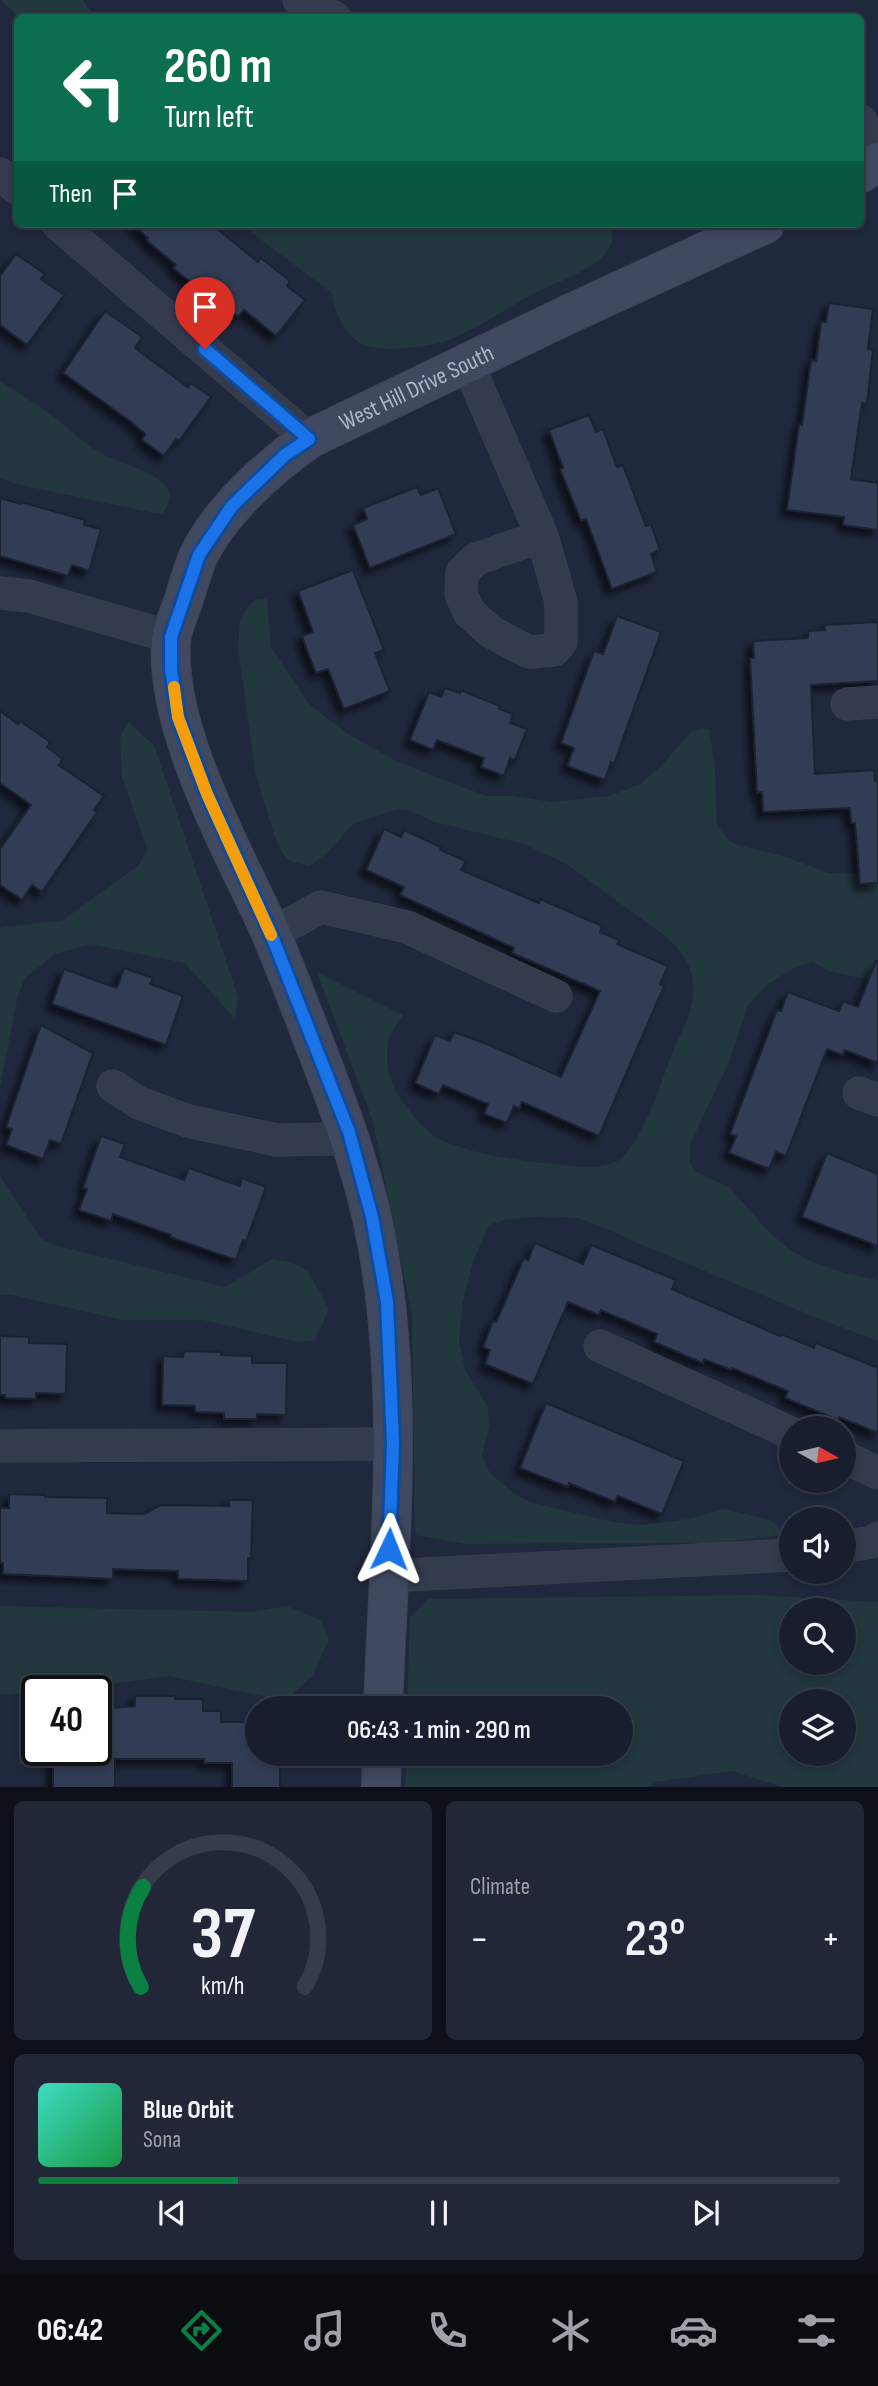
<!DOCTYPE html>
<meta charset="utf-8">
<style>
body{margin:0;font-family:"Sofia Sans Condensed",sans-serif;background:#212736;color:#f1f3f6;height:100vh;display:flex;flex-direction:column;font-size:26px;white-space:nowrap}
*{box-sizing:border-box;margin:0}
p{font-size:23px;color:#9fa2aa}
.icon{flex:none;width:38px;height:38px;fill:none;stroke:currentColor;stroke-width:2;stroke-linecap:round;stroke-linejoin:round}
.map{position:relative;height:1787px;overflow:hidden}
.sheet{display:flex;flex-direction:column;gap:14px;padding:14px;background:#0d1019;flex:1}
.sheet>*{flex:none}
.banner{position:absolute;left:14px;top:14px;width:850px;height:214px;border-radius:10px;box-shadow:0 4px 10px #0003,0 0 0 2px #363c4a;background:#0b6e4f;color:#fff;overflow:hidden}
.needle{width:46px;rotate:98deg}
.fabs{position:absolute;left:779px;top:1416px;display:grid;gap:14px}
.fabs a{display:grid;place-items:center;width:77px;height:77px;border-radius:50%;background:#181e2e;box-shadow:0 4px 10px #0003,0 0 0 2px #363c4a;font-size:35px}
.speed{position:absolute;left:21px;top:1675px;display:flex;gap:14px;font-size:35px;font-weight:700;text-align:center}
.speed>*{display:grid;place-content:center;width:91px;height:91px;border-radius:50%;background:#181e2e;box-shadow:0 4px 10px #0003,0 0 0 2px #363c4a;line-height:1}
.speed .limit{border:4px solid #111;border-radius:10px;background:#fff;color:#111}
.pin{position:absolute;display:grid;place-items:center;width:60px;height:60px;color:#fff;margin:-72px -30px;border-radius:50% 50% 50% 0;rotate:-45deg;box-shadow:0 0 7px #0007}
.pin .icon{rotate:45deg}
.me{position:absolute;width:77px;margin:-38px;rotate:2deg;stroke-linejoin:round;filter:drop-shadow(0 0 5px #0008)}
.turn{display:flex;align-items:center;gap:24px;height:147px;padding:0 35px;font-size:32px}
.turn .icon{width:91px;height:91px;stroke-width:2.5}
.turn b{display:block;font-size:49px;line-height:60px}
.then{display:flex;align-items:center;height:66px;padding:0 35px;background:#0003;gap:14px;font-size:26px}
.big{font-size:52px;font-weight:600;line-height:1.1}
.sheet .card{flex:1;display:flex;flex-direction:column;justify-content:center;gap:10px;min-width:0;padding:0 24px;border-radius:10px;background:#212736}
.sheet .dial{align-items:center;gap:0}
.dial svg{height:182px;overflow:visible;fill:none;stroke:#363c4a;stroke-width:7;stroke-linecap:round;text-anchor:middle}
.dial text{fill:#f1f3f6;stroke:none}
.song{display:flex;align-items:center;gap:21px}
.cover{width:84px;height:84px;border-radius:10px;background:linear-gradient(135deg,hsl(170 70% 55%),hsl(140 70% 35%))}
.played{height:7px;border-radius:4px;background:linear-gradient(90deg,#0b8043 25%,#363c4a 25%)}
.keys{display:flex;justify-content:space-around;direction:ltr}
.heat{display:flex;justify-content:space-between;align-items:center;font-size:38px;direction:ltr}
.sheet .tiles{flex:1;display:grid;gap:14px;grid-template-columns:1fr 1fr}
.card:last-child{grid-column:span 2}
.trip{position:absolute;left:245px;top:1696px;width:388px;height:70px;border-radius:35px;background:#181e2e;box-shadow:0 4px 10px #0003,0 0 0 2px #363c4a;font-weight:600;line-height:70px;text-align:center}
.tabs{display:flex;height:112px;justify-content:space-around;align-items:center;background:#0a0c12;color:#9fa2aa}
.tabs .icon{width:49px;height:49px}
.tabs .on{color:#0b8043}
.tabs b{font-size:32px;color:#f1f3f6}
.map>svg:first-child{display:block}
.green{fill:#22373e;fill-rule:evenodd}
.building{fill:#313c54;stroke:#1b2233;stroke-width:2;filter:url(#shadow)}
.lines{fill:none;stroke-linecap:round;stroke-linejoin:round}
.street-casing{stroke:#3d4456;stroke-width:33}
.secondary-casing{stroke:#3d4456;stroke-width:40}
.street{stroke:#343b4d;stroke-width:32}
.secondary{stroke:#414960;stroke-width:38}
.route-casing{stroke:#114b97;stroke-width:18}
.route{stroke:#1a73e8;stroke-width:12}
.slow{stroke:#f59e0b;stroke-width:12}
.labels{text-anchor:middle;dominant-baseline:central;stroke-width:7;stroke-linejoin:round;paint-order:stroke}
.street-label{font-size:24px;fill:#afb5c9;stroke:#192031}
</style>
<div class="map">
<svg width="878" height="1788" viewBox="0 0 878 1788">
<defs>
<filter id="shadow"><feDropShadow dx="-6" dy="6" stdDeviation="3.5" flood-color="#0009"/></filter>
</defs>
<rect width="100%" height="100%" fill="#20283d"/>
<path class="green" d="M1,0H83L94,17H19Z
M240,224H605C612,230 615,238 610,247C597,270 556,282 533,294C505,309 479,328 449,340C430,347 378,354 360,343C344,333 334,311 332,293Z
M0,381C18,393 37,404 54,417C70,429 84,444 101,453C121,465 147,468 164,484C173,493 170,503 163,513H154L20,485L0,478Z
M258,599H267L271,647L309,704L348,734L398,762L486,796H514L552,802L609,796L640,784L661,766L691,732L700,728L709,729L715,767L717,825L728,840L737,845L784,856L828,873L878,874V982L829,971L813,962L794,968L768,984L748,1005L729,1062L690,1144V1163L696,1172L730,1188L768,1231L790,1250L808,1260L844,1273L878,1280V1341C802,1314 729,1280 654,1250C634,1242 592,1220 574,1218C551,1215 510,1216 489,1225L473,1261L463,1301L459,1341L465,1370L488,1407L489,1427L482,1456L490,1473L512,1492L529,1502L613,1522L642,1525L688,1519L724,1509L770,1520L778,1526L782,1535L714,1543L465,1544L415,1535L412,1316L373,1122L317,972L403,1015C398,1023 390,1033 388,1043C386,1056 387,1072 393,1085C399,1100 425,1133 441,1140C472,1154 510,1159 544,1163C567,1165 595,1172 617,1161C643,1147 663,1073 676,1044C696,1004 705,974 669,939L568,865L524,844L435,822L408,810L398,809L353,824L326,854L309,866L290,861L283,854L275,837L256,776L238,648L240,619L250,604Z
M128,722L154,745L238,997L235,1019L185,963L91,944L55,954L25,978L18,995L0,1087V928L63,920L139,865L147,849L122,777L120,738Z
M0,1176L41,1239L58,1246L225,1287L272,1259L290,1262L308,1271L329,1309L315,1340L297,1342L203,1320H123L11,1295H0Z
M759,1595L878,1602V1787H782L732,1771L656,1782L650,1787H405L406,1754H621V1708H407L410,1617L428,1599ZM844,1610V1662H791V1610ZM844,1701V1754H791V1701Z
M0,1606L251,1612L287,1606L321,1620L329,1639L313,1675L285,1701L168,1676L71,1690H37V1695L0,1694Z"/>
<path class="building" d="M132,224H211L258,262L261,258L290,281L287,286L305,300L276,336L244,310L238,317L200,287L199,289L173,268L176,265L146,240L148,238Z
M16,254L45,274L41,279L64,295L27,345L0,325V276Z
M829,303L873,309L868,349L873,350L867,404L862,403L851,479L878,483V530L843,525L844,517L787,510L799,424L802,425L811,360L816,361L821,322H826Z
M105,311L142,337L135,348L188,387L191,383L211,397L179,441L176,439L164,456L142,440L145,434L130,421L63,373Z
M589,415L596,432L603,429L617,467L623,465L646,526L651,524L660,550L651,554L657,572L612,589L586,519L581,521L560,469L563,468L549,430Z
M417,487L421,495L438,488L456,534L370,568L353,525L367,519L363,508Z
M0,498L21,504V502L85,520L84,525L101,529L89,571L72,565L68,576L0,556Z
M353,570L384,650L375,653L390,691L344,709L328,669L316,673L308,653L302,636L313,632L298,591Z
M617,616L661,632L614,764L611,762L605,780L567,766L574,748L561,743L594,651L603,654Z
M878,622V681L811,685L815,774L874,770L875,781H878V883L860,884L855,823H851L850,808L763,812L762,792L757,793L750,658H754L753,641L808,638V631L825,630L824,625Z
M445,688L460,693V690L500,706L499,709L513,714L510,723L527,729L515,760L510,758L504,776L481,767L484,758L437,740L433,750L410,740L429,692L441,697Z
M0,711L18,724L20,721L50,742L47,747L63,759L59,765L104,796L94,810L97,812L42,892L32,885L22,900L0,885V849L31,805L0,783Z
M384,829L401,837L404,830L441,847L440,850L466,861L461,870L539,903L540,899L602,926L600,932L619,940L617,944L668,966L660,984L664,986L599,1136L522,1102L519,1109L514,1106L507,1123L484,1114L488,1104L443,1085L439,1094L415,1083L435,1035L450,1041L454,1032L487,1044L561,1077L600,991L512,953L514,948L400,895L404,887L366,870Z
M876,961H878V1063L845,1050L843,1055L827,1049L786,1156L776,1152L769,1169L729,1153L736,1136L730,1134L777,1010L781,1011L788,992L839,1011L843,1001L858,1007Z
M124,968L153,978L150,984L183,996L166,1045L52,1004L64,969L117,988Z
M41,1025L93,1053L61,1144L50,1140L43,1159L6,1145L12,1129L6,1127Z
M101,1136L125,1144L120,1157L184,1180L189,1168L240,1186L242,1178L266,1187L246,1241L243,1240L236,1260L170,1237L171,1235L113,1214L111,1221L79,1210L87,1189L83,1188Z
M827,1153L878,1174V1246L802,1217Z
M535,1243L583,1264L591,1245L676,1280L672,1289L780,1336L781,1334L814,1348L816,1343L878,1368V1433L839,1417L838,1420L785,1398L788,1391L732,1368L731,1370L704,1359L703,1363L654,1342L657,1334L601,1310L599,1315L568,1302L533,1384L485,1364L490,1350L483,1347L493,1321L496,1322L524,1258L528,1260Z
M0,1336L29,1337V1343L67,1344L66,1394L36,1393V1399L5,1398V1395H0Z
M184,1351L221,1352V1355L252,1356V1363H287L286,1415L257,1414V1419H224V1413L195,1412V1406L162,1405L163,1356L183,1357Z
M546,1403L684,1461L662,1514L618,1496L615,1502L569,1483L568,1487L520,1468Z
M9,1494L45,1495V1497L107,1498V1513L144,1514L161,1505L229,1506V1500H253L251,1558H248V1581L178,1579V1571L138,1570L113,1569V1579L3,1574V1563H0V1508H9Z
M135,1696H175V1699H203V1711H221V1722H257V1754H280V1788H232V1763H204V1759H115V1788H53V1750H96V1709L135,1706Z"/>
<g class="lines">
<defs>
<path id="street" d="M299,0L335,18
M861,121L878,149
M0,174L18,189
M58,224L309,439
M467,362L542,536L561,602V642L554,650L529,652L491,632L469,612L461,594L462,573L476,559L542,536
M0,593L29,596L171,637
M847,704L878,702
M271,934L321,907L407,927L556,996
M113,1086L139,1103L188,1121L277,1140L333,1139L349,1132
M859,1093L878,1100
M600,1346L791,1433
M0,1446L393,1444
M844,1457L878,1473
M844,1547L871,1542L878,1538
M388,1576L791,1555"/>
<g id="secondary">
<path d="M861,173L878,162"/>
<path id="s1" d="M383,1708C389,1546 407,1378 372,1218C359,1160 338,1105 317,1050C301,1009 286,969 269,929C232,848 165,731 171,641C172,628 179,614 183,602C188,587 192,571 198,557C219,512 269,467 309,439L569,314L765,224"/>
<path d="M381,1788L382,1754"/>
</g>
</defs>
<use href="#street" class="street-casing"/>
<use href="#secondary" class="secondary-casing"/>
<use href="#street" class="street"/>
<use href="#secondary" class="secondary"/>
</g>
<g class="lines">
<defs>
<path id="route" d="M205,349L309,439L285,455L232,506L199,555L171,637V669L178,717L207,794L271,934L312,1038L349,1132L372,1217L387,1302L393,1444L389,1549"/>
</defs>
<use href="#route" class="route-casing"/>
<use href="#route" class="route"/>
<path class="slow" d="M174,687L178,717L207,794L271,935"/>
</g>
<g class="labels">
<g class="street-label">
<text stroke="none"><textPath href="#s1" startOffset="1477">West Hill Drive South</textPath></text>
</g>
</g>
</svg>
<div class="fabs">
<a><svg class="needle" viewBox="-14 -14 28 28"><path d="M0-13l5 13h-10z" fill="#e53935"/><path d="M0 13l5-13h-10z" fill="#9fa2aa"/></svg></a>
<a><svg class="icon" aria-label="sound" viewBox="0 0 24 24"><path d="M4 9h4l5-4v14l-5-4H4zM17 9q2 3 0 6"/></svg></a>
<a><svg class="icon" aria-label="search" viewBox="0 0 24 24"><circle cx="10" cy="10" r="6"/><path d="M15 15l6 6"/></svg></a>
<a><svg class="icon" aria-label="layers" viewBox="0 0 24 24"><path d="M12 4l9 5-9 5-9-5zM3 14l9 5 9-5"/></svg></a>
</div>
<div class="speed"><div class="limit">40</div></div>
<div class="pin" style="left:205px;top:349px;background:#d93025"><svg class="icon" aria-label="arrive" viewBox="0 0 24 24"><path d="M6 21V4h12l-3 4 3 4H6"/></svg></div>
<svg class="me" style="left:389px;top:1549px" viewBox="-20 -20 40 40"><path d="M0-17L14 15 0 8-14 15z" fill="#1a73e8" stroke="#fff" stroke-width="4"/></svg>
<div class="trip">06:43 · 1 min · 290 m</div>
<div class="banner">
<div class="turn"><svg class="icon" aria-label="left" viewBox="0 0 24 24"><path d="M17 20v-9H6M10 6l-5 5 5 5"/></svg><div><b>260 m</b>Turn left</div></div>
<div class="then">Then<svg class="icon" aria-label="arrive" viewBox="0 0 24 24"><path d="M6 21V4h12l-3 4 3 4H6"/></svg></div>
</div>
</div>
<section class="sheet">
<div class="tiles">
<div class="card dial"><svg viewBox="0 0 100 80">
<path d="M14 69A42 42 0 1 1 86 69"/>
<path d="M14 69A42 42 0 0 1 15 25" stroke="#0b8043"/>
<text x="50" y="56" font-size="32" font-weight="700">37</text>
<text x="50" y="72" font-size="11">km/h</text>
</svg></div>
<div class="card"><p>Climate</p>
<div class="heat"><a>−</a><b class="big">23°</b><a>+</a></div>
</div>
<div class="card">
<div class="song"><i class="cover"></i><div><b>Blue Orbit</b><p>Sona</p></div></div>
<div class="played"></div>
<div class="keys"><svg class="icon" aria-label="previous" viewBox="0 0 24 24"><path d="M18 5L8 12l10 7zM5 5v14"/></svg><svg class="icon" aria-label="pause" viewBox="0 0 24 24"><path d="M8 5v14M16 5v14"/></svg><svg class="icon" aria-label="next" viewBox="0 0 24 24"><path d="M6 5l10 7-10 7zM19 5v14"/></svg></div>
</div>
</div>
</section>
<nav class="tabs">
<b>06:42</b>
<svg class="icon on" aria-label="directions" viewBox="0 0 24 24"><path d="M12 3l9 9-9 9-9-9zM9 14v-3h6M13 9l2 2-2 2"/></svg>
<svg class="icon" aria-label="music" viewBox="0 0 24 24"><path d="M9 18V5l10-2v13"/><circle cx="6" cy="18" r="3"/><circle cx="16" cy="16" r="3"/></svg>
<svg class="icon" aria-label="phone" viewBox="0 0 24 24"><path d="M5 4h4l2 5-3 2q2 4 5 5l2-3 5 2v4C11 20 4 13 5 4z"/></svg>
<svg class="icon" aria-label="climate" viewBox="0 0 24 24"><path d="M12 3v18M4 7l16 10M4 17L20 7"/></svg>
<svg class="icon" aria-label="car" viewBox="0 0 24 24"><path d="M5 17H2v-5l4-1 3-4h7l3 4 3 1v5h-3M9 17h6M6 11h13"/><circle cx="7" cy="17" r="2"/><circle cx="17" cy="17" r="2"/></svg>
<svg class="icon" aria-label="filters" viewBox="0 0 24 24"><path d="M4 7h16M4 17h16"/><circle cx="9" cy="7" r="2"/><circle cx="15" cy="17" r="2"/></svg>
</nav>
